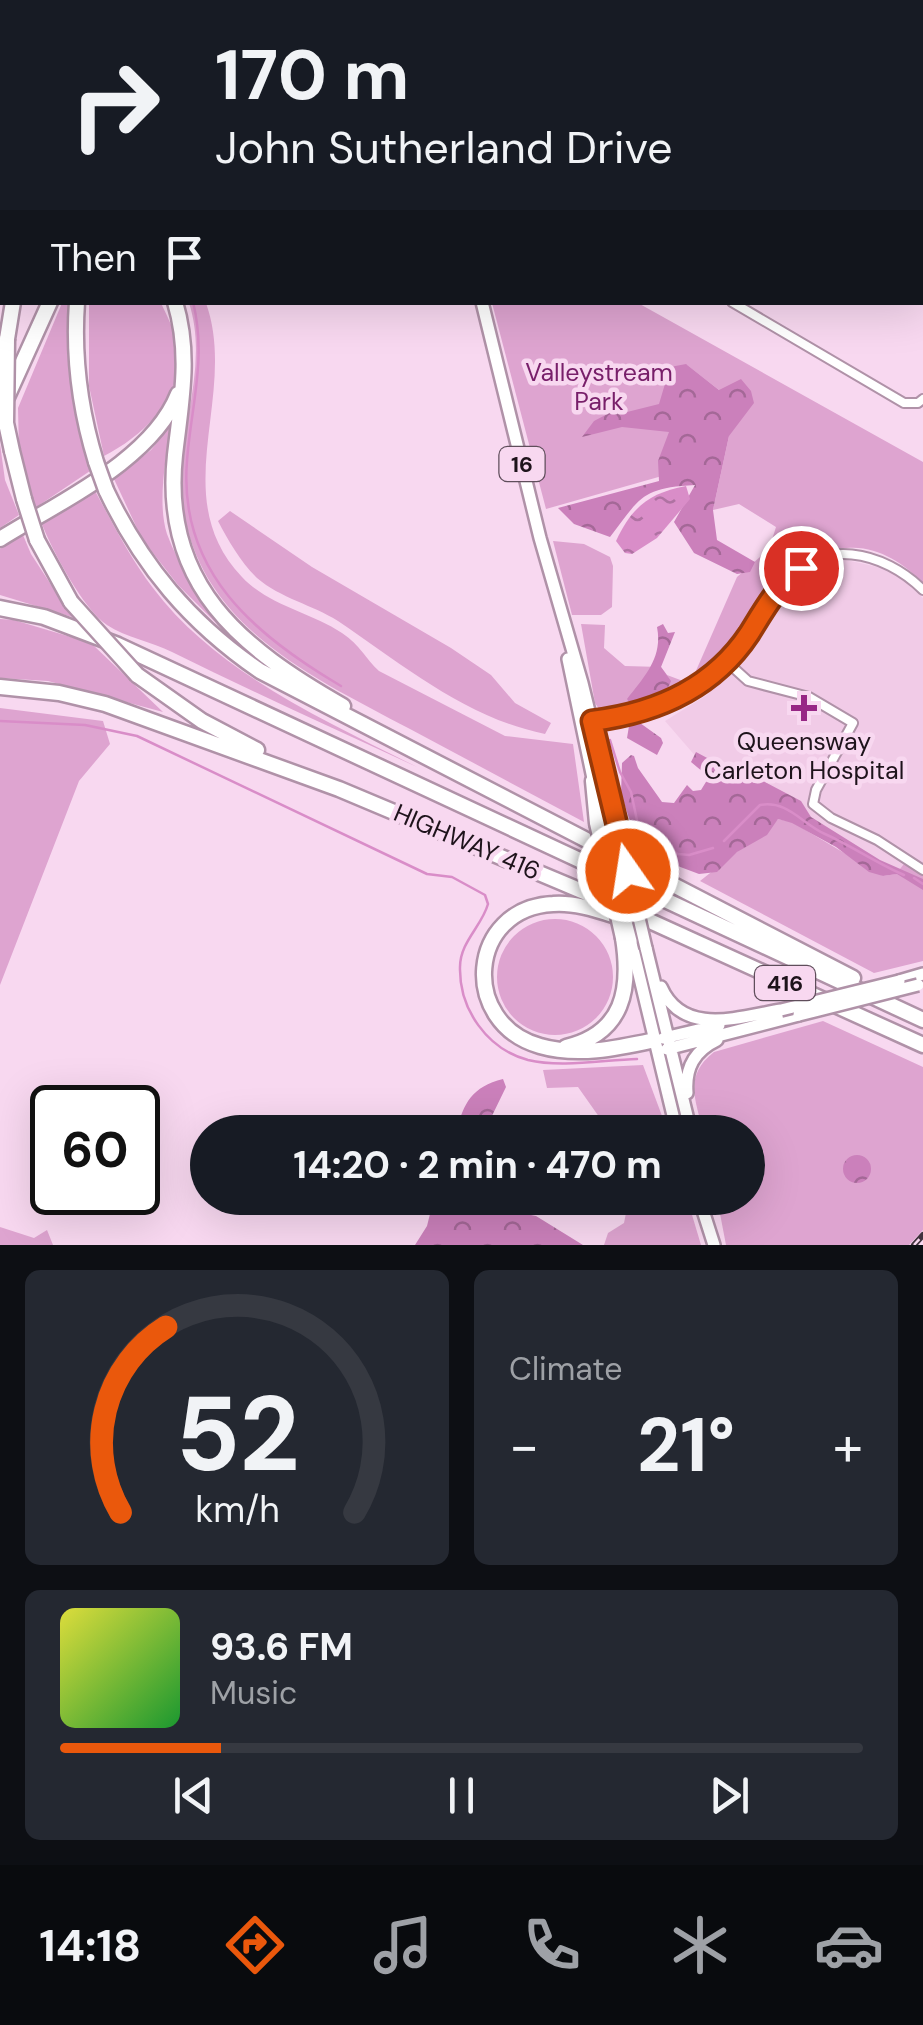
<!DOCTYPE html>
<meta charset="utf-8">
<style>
body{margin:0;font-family:"DM Sans",sans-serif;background:#242831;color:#f1f3f6;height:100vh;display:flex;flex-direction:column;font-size:38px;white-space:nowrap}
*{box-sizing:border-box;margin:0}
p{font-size:32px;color:#9ea1a6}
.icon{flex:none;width:55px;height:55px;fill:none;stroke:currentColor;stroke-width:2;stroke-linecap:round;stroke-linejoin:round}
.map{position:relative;height:1245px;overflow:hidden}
.drawer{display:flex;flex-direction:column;gap:25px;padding:25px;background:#0d0f14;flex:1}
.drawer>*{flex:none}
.guide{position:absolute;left:0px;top:0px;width:925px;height:305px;box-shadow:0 10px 40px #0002;background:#171b24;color:#f1f3f6;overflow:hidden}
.speed{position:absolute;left:30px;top:1085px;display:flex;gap:20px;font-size:50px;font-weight:700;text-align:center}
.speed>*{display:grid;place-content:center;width:130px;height:130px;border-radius:50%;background:#171b24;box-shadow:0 10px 40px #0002;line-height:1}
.speed .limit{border:5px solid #111;border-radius:15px;background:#fff;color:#111}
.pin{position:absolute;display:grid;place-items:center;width:85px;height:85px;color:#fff;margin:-42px;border:5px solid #fff;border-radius:50%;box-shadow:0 2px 10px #0007}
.me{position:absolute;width:110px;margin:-55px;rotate:347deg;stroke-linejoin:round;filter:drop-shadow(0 0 8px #0008)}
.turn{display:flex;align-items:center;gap:35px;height:210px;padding:0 50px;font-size:45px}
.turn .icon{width:130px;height:130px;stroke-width:2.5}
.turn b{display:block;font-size:70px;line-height:85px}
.then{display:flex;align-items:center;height:95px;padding:0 50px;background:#0003;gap:20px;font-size:38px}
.big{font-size:75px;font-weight:700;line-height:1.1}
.drawer .widget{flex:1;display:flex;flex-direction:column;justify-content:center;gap:15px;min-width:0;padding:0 35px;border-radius:15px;background:#242831}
.drawer .dial{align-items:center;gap:0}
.dial svg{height:260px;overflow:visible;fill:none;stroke:#363941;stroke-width:7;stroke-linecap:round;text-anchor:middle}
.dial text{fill:#f1f3f6;stroke:none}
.song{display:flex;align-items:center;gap:30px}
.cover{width:120px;height:120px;border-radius:15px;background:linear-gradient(135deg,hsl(60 70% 55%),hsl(130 70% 35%))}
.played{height:10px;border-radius:5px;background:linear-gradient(90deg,#ea580c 20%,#363941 20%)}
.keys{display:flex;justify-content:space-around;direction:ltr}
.heat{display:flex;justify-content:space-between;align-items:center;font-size:55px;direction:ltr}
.drawer .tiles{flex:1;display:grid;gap:25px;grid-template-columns:1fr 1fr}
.widget:last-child{grid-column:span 2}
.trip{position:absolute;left:190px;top:1115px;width:575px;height:100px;border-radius:50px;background:#171b24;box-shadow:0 10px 40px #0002;font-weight:700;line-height:100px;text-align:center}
.tab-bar{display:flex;height:160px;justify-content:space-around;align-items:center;background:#090b0e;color:#9ea1a6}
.tab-bar .icon{width:70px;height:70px}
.tab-bar .active{color:#ea580c}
.tab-bar b{font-size:45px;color:#f1f3f6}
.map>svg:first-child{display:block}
.built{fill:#f1cbe7}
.green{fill:#dea4d0}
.forest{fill:url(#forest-crowns)}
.water{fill:url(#water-ripples)}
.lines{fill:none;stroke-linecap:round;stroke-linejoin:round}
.stream{stroke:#d98dc8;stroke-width:2.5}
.street-casing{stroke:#b092a8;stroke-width:12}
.secondary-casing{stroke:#b092a8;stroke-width:15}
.primary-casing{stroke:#b092a8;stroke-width:16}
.highway-casing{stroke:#b092a8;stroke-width:19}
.street{stroke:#fff;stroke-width:8}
.secondary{stroke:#fff;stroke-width:10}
.primary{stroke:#fff;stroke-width:11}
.highway{stroke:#fff;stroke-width:14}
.rail-casing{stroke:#41323d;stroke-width:6}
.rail{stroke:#f8d8f0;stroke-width:2.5;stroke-dasharray:8;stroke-linecap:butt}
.primary-bridge-casing{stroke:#b092a8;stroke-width:16;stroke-linecap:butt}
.highway-bridge-casing{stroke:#b092a8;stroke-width:19;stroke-linecap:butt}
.primary-bridge{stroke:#fff;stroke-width:11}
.highway-bridge{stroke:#fff;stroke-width:14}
.route-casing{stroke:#983908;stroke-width:25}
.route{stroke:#ea580c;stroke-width:18}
.poi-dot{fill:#972685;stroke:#f8d8f0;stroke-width:4}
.labels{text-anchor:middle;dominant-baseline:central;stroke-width:9;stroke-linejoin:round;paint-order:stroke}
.shield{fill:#f8d8f0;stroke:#5f4e5b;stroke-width:2.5}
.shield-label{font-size:22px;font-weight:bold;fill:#1e131b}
.park-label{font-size:25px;fill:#781f6a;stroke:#f8d8f0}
.poi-label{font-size:25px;fill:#1e131b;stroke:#f8d8f0}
.street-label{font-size:25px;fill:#1e131b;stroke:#f8d8f0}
</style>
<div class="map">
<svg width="923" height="1245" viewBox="0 0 923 1245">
<defs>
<pattern id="forest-crowns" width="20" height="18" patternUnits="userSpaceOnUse" patternTransform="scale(2.5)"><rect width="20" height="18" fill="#cb80bb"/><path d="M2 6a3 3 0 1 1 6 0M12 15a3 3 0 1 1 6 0" fill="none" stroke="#a46897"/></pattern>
<pattern id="water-ripples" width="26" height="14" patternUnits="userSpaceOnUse" patternTransform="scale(2.5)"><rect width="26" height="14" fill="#d98dc8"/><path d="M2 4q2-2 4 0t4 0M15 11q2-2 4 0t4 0" fill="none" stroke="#af72a2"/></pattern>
</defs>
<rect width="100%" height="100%" fill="#f8d8f0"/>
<path class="built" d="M842,559L891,570L923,598V878L875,864L704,766L665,721L707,695L756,642L791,590L818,567Z"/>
<path class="green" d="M62,303H70V383L90,471L35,508L19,451L18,408Z
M89,303H161C166,314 173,327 176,339C189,392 147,434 104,456L89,386Z
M189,303H206C239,396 165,496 242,577C269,606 310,612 342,633C361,646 365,658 379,671L505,736L573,744L584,822C526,791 468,760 410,729C311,676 195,625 182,498C176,432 210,368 189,303Z
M492,303H638L923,462V583C904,563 876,545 847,548C751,557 767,645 699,676L695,673L737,577L769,549L776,527L739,504L713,510L729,436L719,390L687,365L669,474L546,509Z
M171,425C166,457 157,503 167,534C179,568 203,599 222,629L178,585L142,539L114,479L151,450Z
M0,444L5,480L19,515L0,528Z
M94,489C112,522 130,558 153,588C217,673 324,720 417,767C334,729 253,692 172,652C152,642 125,637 107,625C83,609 52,550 41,522Z
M230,511L312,567L451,648L491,675L515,703L551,723L545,734C466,718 403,665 338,621C313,605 280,598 257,578C241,563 228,540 218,521Z
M23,535L31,554L72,617L0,595V549Z
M553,541L584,544L610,557L613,566L612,607L601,615H572Z
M0,619L14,620L91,643L163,712L48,681L0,678Z
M581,624L605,625L604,648L625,666L661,667L667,675L683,681L687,679L688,686C662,699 629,716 599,709L595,703Z
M0,708L103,721L110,744L79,781L0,985Z
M778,819L792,822L883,876L896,874L904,864L923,875V961L874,973L700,881Z
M497 977a58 58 0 1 1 116 0a58 58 0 1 1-116 0Z
M823,1021L923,1067V1230L909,1245H726L717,1198H748V1132H703C696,1100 683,1076 714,1052Z
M643,1065L668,1132H606L602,1121L578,1087L547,1088L543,1070Z
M629,1198H687L701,1245H604L608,1233L624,1223Z
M0,1227L34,1238L47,1230L53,1245H0Z"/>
<path class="forest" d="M686,364L719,390L741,379L751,391L754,403L729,436L713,510L717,540L755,562L750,572L737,574L694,553L674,522L695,485C641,488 641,497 610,537L574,524L558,508L659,481L658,461L669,432L622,427L582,437L594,421L615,410L623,413L659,404L670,367Z
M663,624L668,633L675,632L661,667L671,681C665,699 648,702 631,705L627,699C645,676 663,657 657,627Z
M634,723H640L661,738L663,743L657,755L627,738L629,726Z
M696,752L754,783L763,781L801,801L811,817L880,860L923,879V890L897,874L883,876L869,872L836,847L792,823L778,819L767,835L737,852L717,872L699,874L675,865L664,852L634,833L621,794L622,763L631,755L634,756L638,768L662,802L674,803L687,785L693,791L701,790L709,777L691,762Z
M503,1079L506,1087L488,1124L493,1132H456C464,1102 472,1087 503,1079Z
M843 1169a14 14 0 1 1 28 0a14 14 0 1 1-28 0Z
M434,1198H499L511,1211L536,1216L583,1245H415L427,1226Z"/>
<path class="water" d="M686,486L690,499L657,538L632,554L625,553L616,541C632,507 649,493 686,486Z"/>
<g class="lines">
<path class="stream" d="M922,180L923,179
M193,302C207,358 191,406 187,461C178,572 255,635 341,686
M0,721L85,725L137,736L427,874L452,877L485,895L488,904C482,926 460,942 460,967C459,1009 487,1049 528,1060C561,1068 603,1060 637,1059
M610,740L620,772L631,792L638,825L645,833L678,854L689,855L713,848
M724,841L760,805C788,800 802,824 825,834C852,846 876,863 904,875
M914,878L923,884"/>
<defs>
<path id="street" d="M631,0L634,2
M786,0L790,2
M716,2L718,0
M922,70H923
M922,124H923
M922,259L923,258
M732,302L904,403H918L923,399
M727,662L748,681L809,697L853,723L816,790L813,804L831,818L877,840L923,870
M589,721C627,718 674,706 705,682C739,656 754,618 781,585C820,536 884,551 923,590"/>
<path id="secondary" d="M0,261L2,260
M0,273L2,272"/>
<path id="primary" d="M397,0V2
M482,302L540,538L582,683L619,833
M568,659L595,788
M631,941L677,1132
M646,948L691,1132
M899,981L923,974
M661,987C683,1037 739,1017 781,1010
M664,1038L719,1025
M667,1049L799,1015
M687,1093C685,1068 694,1051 717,1040
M699,1198L714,1245"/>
<path id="highway" d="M257,0V2
M415,0V2
M154,2L156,0
M171,2L173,0
M201,2L203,0
M377,2L378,0
M0,227L2,223
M0,247L2,243
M77,302C73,357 80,410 96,462
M175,302C191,355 181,402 175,455C161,585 241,648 343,706
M7,339L13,302
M7,397L50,302
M12,451L24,499
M106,490C142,566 190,623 260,671L853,978
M0,539C59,502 152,460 178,394
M37,540L71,602
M0,608L44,617L118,645L923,1020
M137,675L202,721L257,750
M0,687L59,693L105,704L339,789L608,902L923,1045
M593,781L597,823
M629,920C605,913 578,902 553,904C468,908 459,1023 540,1046C578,1057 618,1048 655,1040
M566,1047C624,1033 631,989 623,938"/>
</defs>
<use href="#street" class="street-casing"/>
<use href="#secondary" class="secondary-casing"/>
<use href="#primary" class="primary-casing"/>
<use href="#highway" class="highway-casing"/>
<use href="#street" class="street"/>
<use href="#secondary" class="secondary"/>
<use href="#primary" class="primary"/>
<use href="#highway" class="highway"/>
<defs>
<path id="rail" d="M914,1245L923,1235"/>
</defs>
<use href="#rail" class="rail-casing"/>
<use href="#rail" class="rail"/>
<defs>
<path id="primary-bridge" d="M619,833L646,948
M625,918L631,941
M781,1010L899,981
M799,1015L918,985"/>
<path id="highway-bridge" d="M7,339L6,423L12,451
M96,462L106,490
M24,499L37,540
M71,602L137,675
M597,823L623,938"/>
</defs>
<use href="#primary-bridge" class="primary-bridge-casing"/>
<use href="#highway-bridge" class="highway-bridge-casing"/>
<use href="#primary-bridge" class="primary-bridge"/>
<use href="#highway-bridge" class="highway-bridge"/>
</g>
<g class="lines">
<defs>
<path id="route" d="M628,871L592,721C656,713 713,688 749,634C764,610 778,584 801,568"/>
</defs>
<use href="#route" class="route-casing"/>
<use href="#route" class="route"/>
</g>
<path class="poi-dot" d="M799 693h10v10h10v10h-10v10h-10v-10h-10v-10h10z"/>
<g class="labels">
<g class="shield">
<rect x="499.5" y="447" width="45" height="34" rx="8"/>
<rect x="755" y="966" width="60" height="34" rx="8"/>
</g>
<g class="shield-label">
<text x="522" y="464">16</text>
<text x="785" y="983">416</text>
</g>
<g class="park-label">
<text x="599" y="372">Valleystream<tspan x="599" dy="29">Park</tspan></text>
</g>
<g class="poi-label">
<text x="804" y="741">Queensway<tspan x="804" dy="29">Carleton Hospital</tspan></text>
</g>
<g class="street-label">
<text transform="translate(467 842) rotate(23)">HIGHWAY 416</text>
</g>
</g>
</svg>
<div class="speed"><div class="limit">60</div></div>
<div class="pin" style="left:801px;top:568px;background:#d93025"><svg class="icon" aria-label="arrive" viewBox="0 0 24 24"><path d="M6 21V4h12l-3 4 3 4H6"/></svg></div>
<svg class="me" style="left:628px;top:871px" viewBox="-20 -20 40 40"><circle r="17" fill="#ea580c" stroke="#fff" stroke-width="3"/><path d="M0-11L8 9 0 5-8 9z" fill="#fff"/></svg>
<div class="trip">14:20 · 2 min · 470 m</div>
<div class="guide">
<div class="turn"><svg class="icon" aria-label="right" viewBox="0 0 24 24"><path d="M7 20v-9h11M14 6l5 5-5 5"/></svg><div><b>170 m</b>John Sutherland Drive</div></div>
<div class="then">Then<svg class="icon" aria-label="arrive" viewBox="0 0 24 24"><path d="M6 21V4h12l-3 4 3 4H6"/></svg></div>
</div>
</div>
<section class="drawer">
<div class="tiles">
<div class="widget dial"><svg viewBox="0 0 100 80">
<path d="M14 69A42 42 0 1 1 86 69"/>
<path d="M14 69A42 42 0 0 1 28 12" stroke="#ea580c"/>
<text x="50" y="56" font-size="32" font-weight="700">52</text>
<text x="50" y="72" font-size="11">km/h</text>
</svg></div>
<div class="widget"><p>Climate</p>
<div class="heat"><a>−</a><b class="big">21°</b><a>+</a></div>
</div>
<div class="widget">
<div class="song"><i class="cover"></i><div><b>93.6 FM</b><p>Music</p></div></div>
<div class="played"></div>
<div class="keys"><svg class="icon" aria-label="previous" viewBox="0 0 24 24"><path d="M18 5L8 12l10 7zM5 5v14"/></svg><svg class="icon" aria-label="pause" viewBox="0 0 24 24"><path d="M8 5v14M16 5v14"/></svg><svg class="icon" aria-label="next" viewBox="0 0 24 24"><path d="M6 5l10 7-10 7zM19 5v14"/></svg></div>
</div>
</div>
</section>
<nav class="tab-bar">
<b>14:18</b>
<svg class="icon active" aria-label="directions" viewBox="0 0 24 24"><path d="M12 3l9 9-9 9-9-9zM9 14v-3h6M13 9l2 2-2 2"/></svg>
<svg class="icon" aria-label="music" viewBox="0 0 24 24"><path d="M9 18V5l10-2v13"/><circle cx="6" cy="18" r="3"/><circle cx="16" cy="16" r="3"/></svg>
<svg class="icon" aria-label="phone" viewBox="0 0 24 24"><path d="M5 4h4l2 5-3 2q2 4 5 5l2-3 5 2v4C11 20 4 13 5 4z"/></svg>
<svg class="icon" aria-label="climate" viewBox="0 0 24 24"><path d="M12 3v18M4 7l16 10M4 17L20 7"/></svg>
<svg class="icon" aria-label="car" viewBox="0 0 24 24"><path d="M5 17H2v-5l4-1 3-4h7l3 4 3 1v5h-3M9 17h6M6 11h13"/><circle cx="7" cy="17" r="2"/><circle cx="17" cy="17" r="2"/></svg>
</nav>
